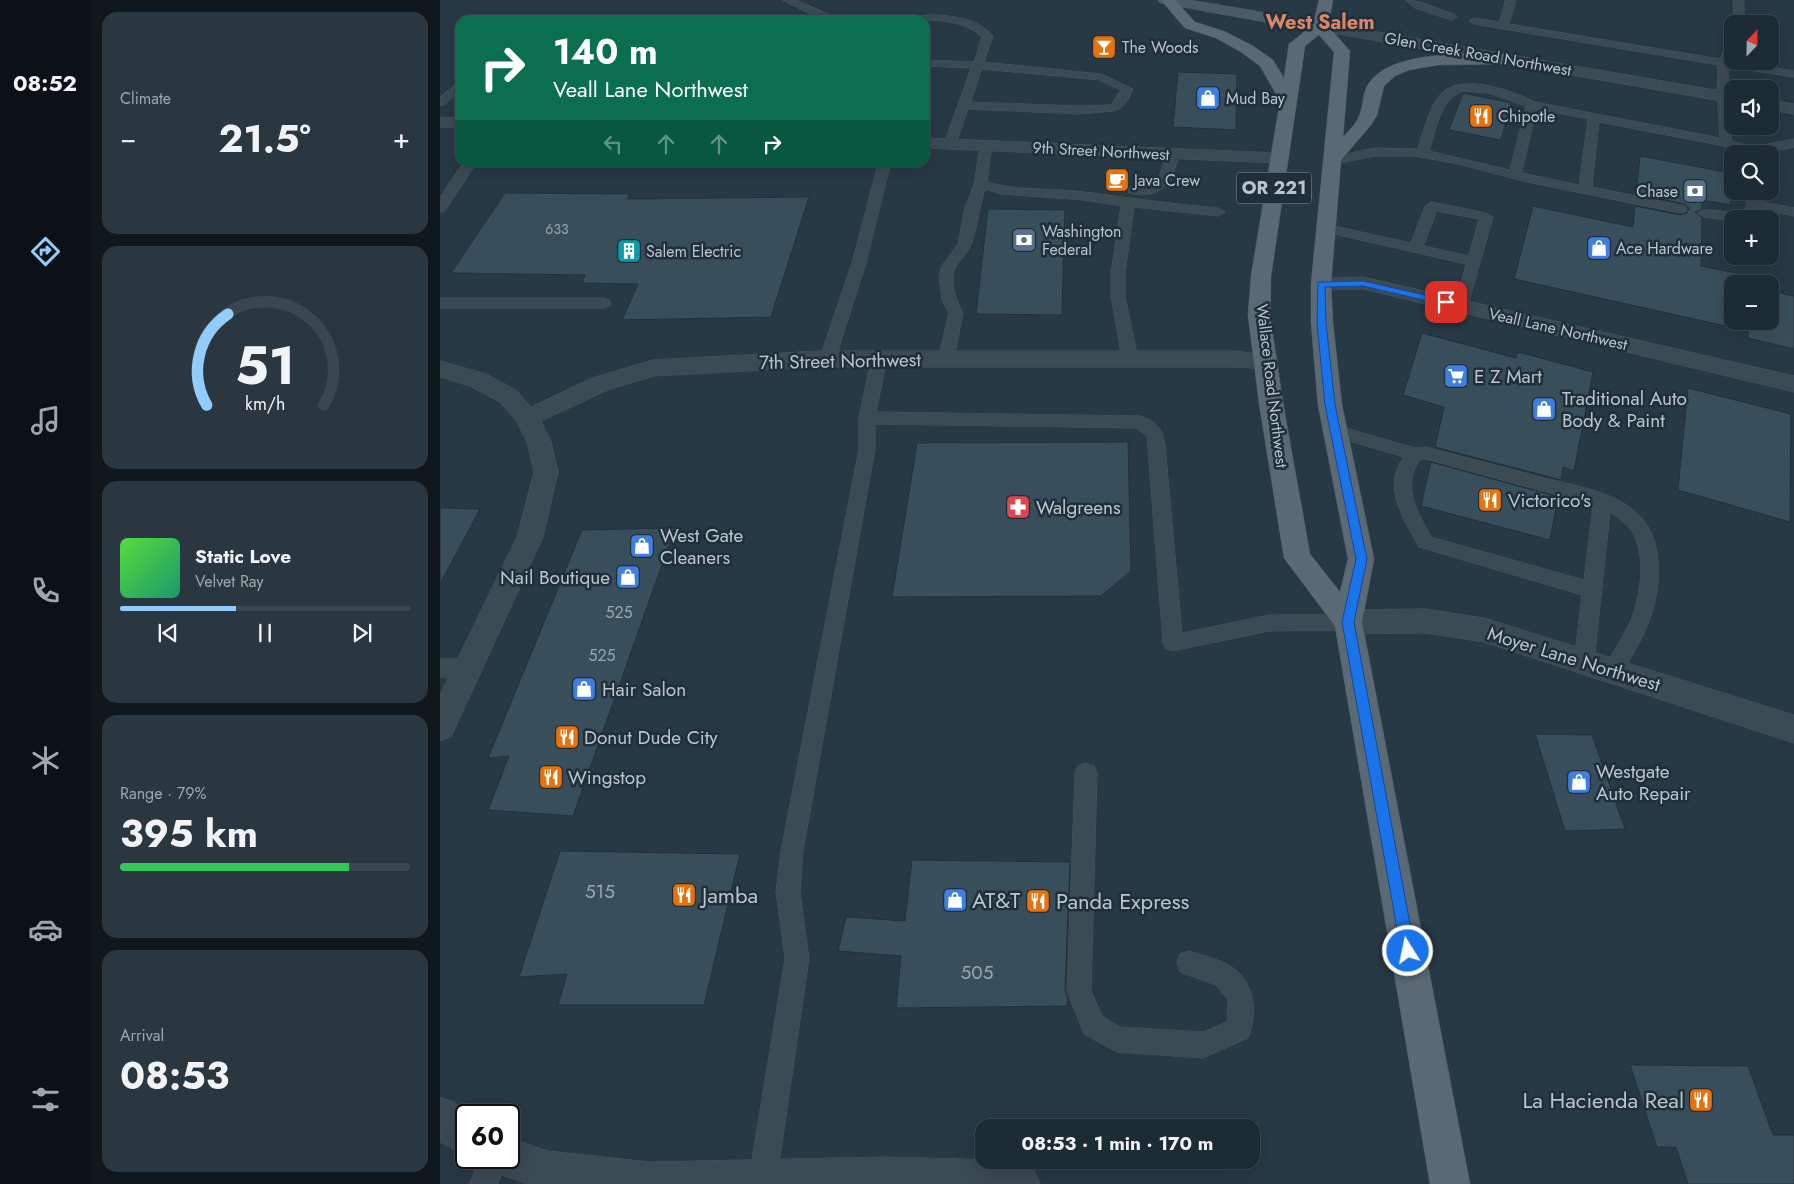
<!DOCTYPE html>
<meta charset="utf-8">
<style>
body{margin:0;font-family:Jost,sans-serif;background:#2a3740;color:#f1f3f6;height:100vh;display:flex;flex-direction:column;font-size:19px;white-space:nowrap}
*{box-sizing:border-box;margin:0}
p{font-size:16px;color:#a0a7ac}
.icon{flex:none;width:28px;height:28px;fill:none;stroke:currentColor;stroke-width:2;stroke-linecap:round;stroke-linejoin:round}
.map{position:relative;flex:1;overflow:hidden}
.panel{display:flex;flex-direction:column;gap:12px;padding:12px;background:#10181d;width:350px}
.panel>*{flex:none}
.hud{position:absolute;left:15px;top:15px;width:475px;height:152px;border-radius:15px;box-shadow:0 5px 20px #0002,0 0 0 1px #3b474f;background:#0b6e4f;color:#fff;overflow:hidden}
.needle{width:32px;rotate:22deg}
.tools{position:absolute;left:1284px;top:15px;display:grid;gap:10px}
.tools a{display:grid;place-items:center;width:55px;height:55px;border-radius:10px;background:#1d2b34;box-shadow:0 5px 20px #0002,0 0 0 1px #3b474f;font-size:25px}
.speed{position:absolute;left:15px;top:1104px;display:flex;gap:10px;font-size:25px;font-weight:700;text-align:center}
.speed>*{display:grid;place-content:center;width:65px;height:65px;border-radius:50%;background:#1d2b34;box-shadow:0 5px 20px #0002,0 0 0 1px #3b474f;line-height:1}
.speed .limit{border:2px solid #111;border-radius:8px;background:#fff;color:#111}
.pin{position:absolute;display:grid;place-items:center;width:42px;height:42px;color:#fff;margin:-21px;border-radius:10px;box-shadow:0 2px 8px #0006}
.me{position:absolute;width:55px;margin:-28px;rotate:350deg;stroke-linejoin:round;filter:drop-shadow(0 0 4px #0008)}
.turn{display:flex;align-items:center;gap:18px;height:105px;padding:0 15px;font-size:22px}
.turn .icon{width:65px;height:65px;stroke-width:2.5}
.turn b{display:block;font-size:35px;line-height:42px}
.lanes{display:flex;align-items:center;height:48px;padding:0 15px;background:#0003;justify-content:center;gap:25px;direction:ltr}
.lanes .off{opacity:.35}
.big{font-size:38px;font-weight:700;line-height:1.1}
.panel .tile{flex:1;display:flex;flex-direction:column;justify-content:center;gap:8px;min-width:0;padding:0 18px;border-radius:15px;background:#2a3740}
.panel .dial{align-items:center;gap:0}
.dial svg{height:130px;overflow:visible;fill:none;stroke:#3b474f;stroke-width:7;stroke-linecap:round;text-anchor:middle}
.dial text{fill:#f1f3f6;stroke:none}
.song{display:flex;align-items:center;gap:15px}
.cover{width:60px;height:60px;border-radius:8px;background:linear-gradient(135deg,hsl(110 70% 55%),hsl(160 70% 35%))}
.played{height:5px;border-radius:2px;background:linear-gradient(90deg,#91ccfa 40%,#3b474f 40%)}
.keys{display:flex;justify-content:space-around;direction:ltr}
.heat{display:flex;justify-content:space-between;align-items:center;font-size:28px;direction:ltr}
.charge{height:8px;border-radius:4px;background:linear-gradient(90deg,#34c759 79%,#3b474f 0)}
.trip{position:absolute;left:535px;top:1119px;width:285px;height:50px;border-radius:15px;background:#1d2b34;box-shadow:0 5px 20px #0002,0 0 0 1px #3b474f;font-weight:700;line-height:50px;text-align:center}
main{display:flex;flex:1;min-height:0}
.dock{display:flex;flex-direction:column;width:90px;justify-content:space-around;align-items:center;background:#0c1115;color:#a0a7ac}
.dock .icon{width:35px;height:35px}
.dock .current{color:#91ccfa}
.dock b{font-size:22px;color:#f1f3f6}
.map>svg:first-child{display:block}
.building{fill:#394e5b;stroke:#22313c}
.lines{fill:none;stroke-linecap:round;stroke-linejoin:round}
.service-casing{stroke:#485660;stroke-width:1}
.minor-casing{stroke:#485660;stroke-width:1}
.tertiary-casing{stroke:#485660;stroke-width:1}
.secondary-casing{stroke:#485660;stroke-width:1}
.primary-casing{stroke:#485660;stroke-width:1}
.service{fill:#3c4a54;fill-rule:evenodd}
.minor{fill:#3c4a54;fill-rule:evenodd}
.tertiary{fill:#3c4a54;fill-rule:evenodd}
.secondary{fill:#4a5a67;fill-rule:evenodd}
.primary{fill:#5a6974;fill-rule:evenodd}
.route{fill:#1a73e8;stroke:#114b97}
.labels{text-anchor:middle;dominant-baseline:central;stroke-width:5;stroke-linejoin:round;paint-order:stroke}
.far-number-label{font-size:14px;fill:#97a5af}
.far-poi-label{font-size:16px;fill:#b9c5cd;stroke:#202f3a;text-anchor:start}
.far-street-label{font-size:16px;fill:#b9c5cd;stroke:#202f3a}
.number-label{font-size:16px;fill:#97a5af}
.shield{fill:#202f3a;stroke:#8b98a1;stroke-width:1}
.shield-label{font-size:18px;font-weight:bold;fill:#b9c5cd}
.street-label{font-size:19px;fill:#b9c5cd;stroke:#202f3a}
.poi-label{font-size:19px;fill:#b9c5cd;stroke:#202f3a;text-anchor:start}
.near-number-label{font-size:19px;fill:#97a5af}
.far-district-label{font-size:20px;font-weight:bold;fill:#d98669;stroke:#202f3a}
.near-poi-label{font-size:22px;fill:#b9c5cd;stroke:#202f3a;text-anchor:start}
</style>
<main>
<nav class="dock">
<b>08:52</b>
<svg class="icon current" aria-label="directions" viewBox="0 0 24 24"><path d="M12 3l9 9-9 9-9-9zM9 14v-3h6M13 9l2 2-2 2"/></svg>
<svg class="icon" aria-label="music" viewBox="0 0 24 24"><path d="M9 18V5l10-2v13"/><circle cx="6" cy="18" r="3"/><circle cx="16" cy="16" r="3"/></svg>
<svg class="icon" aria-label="phone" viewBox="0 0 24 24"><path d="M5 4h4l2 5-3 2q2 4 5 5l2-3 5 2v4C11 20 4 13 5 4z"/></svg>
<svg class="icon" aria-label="climate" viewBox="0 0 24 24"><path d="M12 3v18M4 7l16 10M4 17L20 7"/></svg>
<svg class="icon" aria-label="car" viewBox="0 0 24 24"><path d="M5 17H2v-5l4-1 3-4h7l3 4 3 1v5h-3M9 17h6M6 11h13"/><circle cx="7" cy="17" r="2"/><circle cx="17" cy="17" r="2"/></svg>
<svg class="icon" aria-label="filters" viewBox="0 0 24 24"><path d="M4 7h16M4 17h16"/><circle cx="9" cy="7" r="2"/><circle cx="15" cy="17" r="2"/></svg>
</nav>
<section class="panel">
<div class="tile"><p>Climate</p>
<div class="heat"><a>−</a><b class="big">21.5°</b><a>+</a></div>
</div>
<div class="tile dial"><svg viewBox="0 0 100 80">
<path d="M14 69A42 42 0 1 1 86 69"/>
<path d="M14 69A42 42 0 0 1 27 13" stroke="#91ccfa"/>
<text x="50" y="56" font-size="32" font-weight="700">51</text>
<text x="50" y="72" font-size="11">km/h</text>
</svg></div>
<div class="tile">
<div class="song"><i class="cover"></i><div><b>Static Love</b><p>Velvet Ray</p></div></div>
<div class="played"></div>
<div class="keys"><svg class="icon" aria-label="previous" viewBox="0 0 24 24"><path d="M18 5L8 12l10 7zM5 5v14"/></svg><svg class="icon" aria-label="pause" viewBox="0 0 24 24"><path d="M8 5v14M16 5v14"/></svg><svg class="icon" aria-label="next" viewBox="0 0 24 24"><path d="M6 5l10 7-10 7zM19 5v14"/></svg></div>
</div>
<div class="tile"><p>Range · 79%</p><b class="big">395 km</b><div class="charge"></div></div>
<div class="tile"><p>Arrival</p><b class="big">08:53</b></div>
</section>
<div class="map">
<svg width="1354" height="1184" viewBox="0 0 1354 1184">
<rect width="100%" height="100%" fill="#273945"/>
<path class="building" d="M738,72L797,74L796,130L733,127Z
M1023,93L1071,103L1061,140L1009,130Z
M1200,156L1291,173V205L1262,200V209L1255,212L1262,218L1261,266L1306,275V284H1292V321H1330V291L1354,296V349L1308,338V331L1074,279L1093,206L1193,227L1195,206L1240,215L1247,213L1249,208L1245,204L1196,194Z
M65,193L190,194L187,199L369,197L331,317L182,320L198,284L142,283L145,275L11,273Z
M548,209L625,210L622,315L536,314Z
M982,333L1076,358L1078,352L1153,372L1134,471L1123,467L1121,480L995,447L1004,407L963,395Z
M1248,388L1351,414L1350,522L1238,490Z
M688,442L691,571L661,596L452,597L477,443Z
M991,462L1118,497L1110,540L981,506Z
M0,508L40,509L0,584Z
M235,528L133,816L48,810L69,756L48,758L142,530Z
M1095,734L1152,735L1185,829L1125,831Z
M120,851L300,854L264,1005H118L127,974L79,977Z
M472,860L630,862L625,991L628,998L627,1006L456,1008L461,956L398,951L406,917L465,921Z
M1190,1065L1308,1066L1333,1135H1354V1184H1248L1236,1147H1217Z"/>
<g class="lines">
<defs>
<path id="service" d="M343,0H356L402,20L379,18Z
M966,0C982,0 1000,10 1016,15L1017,17L1012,20L1008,19L975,8Z
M1066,0H1076L1069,24L1280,59L1287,43L1292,40L1291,60L1292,61L1354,71V77L1289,67L1288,91L1292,141L1313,147L1354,139V147L1319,154H1307L1284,146L1159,122L1152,187L1245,206L1247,209L1245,212L1240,213L1087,182L1018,164L975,156H935L891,165L887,164L885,161L887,158L935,148L977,149C984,132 988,109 1000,95C1020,71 1073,91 1095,102L1280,138L1277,91L1278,65L1034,24L1029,21L1034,18L1059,22ZM1024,91L1048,93L1086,106L1070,170L989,151C996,131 1000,97 1024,91ZM1097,109L1148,119L1139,185L1082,173Z
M1294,0H1304V24H1294Z
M489,15C511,15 538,18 553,36L544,62L661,74L693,89C689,98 684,109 674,111L640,114L528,109L516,144L510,148L506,147L504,144L531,68L485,66V60L534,62L542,37C522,18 489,20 465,20L470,17ZM542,69L659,80L681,90L671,105L640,106L531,102Z
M105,17H120L125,20H100Z
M20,83V92L4,105L0,106V97L16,84Z
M546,142L552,146L547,182C579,191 613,188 645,192C690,198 733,204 778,208L785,212L778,216L694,207L685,273V296L698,359L695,363L690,364L685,363L682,359L671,296V273L681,206L644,200L561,194L545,189C539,207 538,225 532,242C530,251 521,258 517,265C508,279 516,300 523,313L514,359L511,363L506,364L501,363L498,359L509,313L502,300L499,277L501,267L518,244L525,207L534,184L540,146Z
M733,150L739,154C733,181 722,201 689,193L688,190L689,187L710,185L718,180L727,154Z
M24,162H37L5,211L0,212V198Z
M439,162H451L426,263L395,360L392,364L387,365L382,364L379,360L412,263Z
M1308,191H1320L1319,201L1354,208V216L1318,209L1316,219H1292V221L1264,217L1257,213C1265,205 1293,215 1305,213Z
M992,202L1046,213L1053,217L1027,309H1017L1015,306L1026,264L885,232L878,228L885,224L971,243L985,206ZM997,211L1039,219L1029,256L984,246Z
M0,298H164L169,300L171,303L169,306L164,308H0Z
M439,354L444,355L447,359L436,412L700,416C716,421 723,429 725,445L742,633L829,615L908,614L915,616L918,622L915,628L908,630L829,631L733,651L726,649L723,643L707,436L696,428L435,424V449L363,851L360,892L369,959L336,1184H308L345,959L336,892L341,851L419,449V418L431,359L434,355Z
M895,425L975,448L986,447C1023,457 1060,466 1097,476C1130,485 1174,490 1199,515C1222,538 1222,579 1213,609C1207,633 1192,655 1180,677L1173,680L1166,677L1163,671C1171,654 1183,638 1191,620C1201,595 1206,557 1193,533C1187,524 1178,517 1170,512L1154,662L1151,668L1144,671L1137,668L1134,662L1142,595L979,547C964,520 941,486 964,457L889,435L887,431L889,427ZM986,459L1153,505L1144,580L991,537C978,513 961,485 980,460Z
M0,659H28L35,662L38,668L35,674L28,677H0Z
M646,763L654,766L657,773L651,991L662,1016L680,1027L763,1032L787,1022L788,1000L776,985L740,972L737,963L740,954L749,951C761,955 783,960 793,968C815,984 818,1013 808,1038L763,1058L677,1052L644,1034L627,991L635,773L638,766Z
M40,1158H67L58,1184H30Z"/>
<path id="minor" d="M0,117L20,118V128L0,127Z
M485,138L838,153L844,154L847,158L844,162L838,163L485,148Z
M923,277L1354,376V392L923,289L881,290L874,289L871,284L874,279Z
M380,351H795L835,356L838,361L835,366L827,369L795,367H380L214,376L168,390L101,421L111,442L118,472L103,537L11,737L0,741V695L77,537L94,472L87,442L77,422L60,402L30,386L0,377V361L46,374L76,390L91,407L152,378L213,360Z
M985,609L1044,618L1354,715V743L1044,642L985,633L908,634L898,630L894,622L898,614L908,610Z
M0,1097L14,1102L28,1115H26V1156L0,1142Z
M69,1138L108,1151L210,1162L444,1157L560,1160L580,1164L594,1170L600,1184H87L54,1172L48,1158H69Z"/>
<path id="tertiary" d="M880,22L1292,93V103L875,30L872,27L875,24Z
M1330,100L1354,104V114L1330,110Z"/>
<path id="secondary" d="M718,0H751L880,22L885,24L888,27L885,30L880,32L725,4L720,3Z"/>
<path id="primary" d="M721,0H735L755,22L786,32L813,46L833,60L844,78L849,44L873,25L879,0H893L888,26L910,51L903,137C909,131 916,124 919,116C924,105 922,93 929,83C953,49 1028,55 1065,54L1071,56L1073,59L1071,62L1065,64L998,65L969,70L955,76L944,86L937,115L931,125L901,160L891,284L893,323L902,405L934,559L922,622L1030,1184H990L895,626L844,558L819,403L808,315L811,276L840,101L820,66L801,52L776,38L745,28ZM879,35L894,52L871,284V323L878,405L908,559L900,592L870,554L843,403L830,315L831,276L865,46Z"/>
</defs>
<use href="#service" class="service-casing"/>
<use href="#minor" class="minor-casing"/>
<use href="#tertiary" class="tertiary-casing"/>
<use href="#secondary" class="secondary-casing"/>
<use href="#primary" class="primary-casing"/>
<use href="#service" class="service"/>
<use href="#minor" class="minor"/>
<use href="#tertiary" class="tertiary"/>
<use href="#secondary" class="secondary"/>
<use href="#primary" class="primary"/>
</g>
<path class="route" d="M923,281L1006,300L1010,302L1006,305L923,286L885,287L886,323L895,405L927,559L914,622L975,951L973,956L968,959L963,956L961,951L902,622L916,559L885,405L877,323L878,282Z"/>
<defs>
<symbol id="bar-square" viewBox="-11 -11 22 22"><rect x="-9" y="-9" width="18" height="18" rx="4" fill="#e8710a" stroke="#202f3a"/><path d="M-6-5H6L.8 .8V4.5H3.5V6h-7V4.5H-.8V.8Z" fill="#fff"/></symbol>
<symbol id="shop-square" viewBox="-11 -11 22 22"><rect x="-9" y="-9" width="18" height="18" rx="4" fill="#3f7fe0" stroke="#202f3a"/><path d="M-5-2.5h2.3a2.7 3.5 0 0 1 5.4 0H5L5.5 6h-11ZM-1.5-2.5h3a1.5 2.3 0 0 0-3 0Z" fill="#fff"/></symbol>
<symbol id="restaurant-square" viewBox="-11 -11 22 22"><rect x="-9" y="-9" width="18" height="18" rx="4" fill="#e8710a" stroke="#202f3a"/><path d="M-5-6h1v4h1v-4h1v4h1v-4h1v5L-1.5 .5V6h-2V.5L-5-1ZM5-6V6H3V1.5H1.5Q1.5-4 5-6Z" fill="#fff"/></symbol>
<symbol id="cafe-square" viewBox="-11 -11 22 22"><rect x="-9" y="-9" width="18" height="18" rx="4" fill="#e8710a" stroke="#202f3a"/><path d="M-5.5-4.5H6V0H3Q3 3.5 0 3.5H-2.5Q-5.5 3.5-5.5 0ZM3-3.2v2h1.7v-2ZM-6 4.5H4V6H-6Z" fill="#fff"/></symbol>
<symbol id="bank-square" viewBox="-11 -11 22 22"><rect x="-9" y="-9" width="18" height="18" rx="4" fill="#5c6f8a" stroke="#202f3a"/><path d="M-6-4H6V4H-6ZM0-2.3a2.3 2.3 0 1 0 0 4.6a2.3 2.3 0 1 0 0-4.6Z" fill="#fff"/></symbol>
<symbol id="building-square" viewBox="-11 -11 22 22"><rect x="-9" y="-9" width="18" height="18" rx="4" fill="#0f9aa8" stroke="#202f3a"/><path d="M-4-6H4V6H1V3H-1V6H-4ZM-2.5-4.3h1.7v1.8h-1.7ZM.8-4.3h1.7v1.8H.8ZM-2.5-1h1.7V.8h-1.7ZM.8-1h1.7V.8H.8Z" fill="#fff"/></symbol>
<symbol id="supermarket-square" viewBox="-11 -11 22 22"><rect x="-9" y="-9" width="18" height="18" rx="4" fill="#3f7fe0" stroke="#202f3a"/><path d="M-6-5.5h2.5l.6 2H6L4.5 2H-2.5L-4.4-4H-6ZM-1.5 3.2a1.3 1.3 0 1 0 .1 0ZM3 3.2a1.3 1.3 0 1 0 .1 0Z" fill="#fff"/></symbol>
<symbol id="pharmacy-square" viewBox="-11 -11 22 22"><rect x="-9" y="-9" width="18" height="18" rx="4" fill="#e0444e" stroke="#202f3a"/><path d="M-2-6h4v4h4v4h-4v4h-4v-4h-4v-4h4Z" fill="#fff"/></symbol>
</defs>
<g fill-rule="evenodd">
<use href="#bar-square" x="650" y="33" width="28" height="28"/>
<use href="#shop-square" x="754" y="84" width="28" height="28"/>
<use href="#restaurant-square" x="1027" y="102" width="28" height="28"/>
<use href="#cafe-square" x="663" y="166" width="28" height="28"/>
<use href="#bank-square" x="1241" y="177" width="28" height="28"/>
<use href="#bank-square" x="570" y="226" width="28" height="28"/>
<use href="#shop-square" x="1145" y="234" width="28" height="28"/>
<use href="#building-square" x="175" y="237" width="28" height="28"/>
<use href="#supermarket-square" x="1002" y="362" width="28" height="28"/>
<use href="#shop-square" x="1090" y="395" width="28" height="28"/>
<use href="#restaurant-square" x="1036" y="486" width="28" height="28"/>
<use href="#pharmacy-square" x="564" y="493" width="28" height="28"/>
<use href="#shop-square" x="188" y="532" width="28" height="28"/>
<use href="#shop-square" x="174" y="563" width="28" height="28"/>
<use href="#shop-square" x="130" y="675" width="28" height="28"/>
<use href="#restaurant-square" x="113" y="723" width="28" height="28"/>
<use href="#restaurant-square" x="97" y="763" width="28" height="28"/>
<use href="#shop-square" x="1125" y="768" width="28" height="28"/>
<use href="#restaurant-square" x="230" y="881" width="28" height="28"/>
<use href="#shop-square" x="501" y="886" width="28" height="28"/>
<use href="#restaurant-square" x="584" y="887" width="28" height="28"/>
<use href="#restaurant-square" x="1247" y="1086" width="28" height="28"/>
</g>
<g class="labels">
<g class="far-number-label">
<text x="117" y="229">633</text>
</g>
<g class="far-poi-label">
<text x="682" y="47">The Woods</text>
<text x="786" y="98">Mud Bay</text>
<text x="1058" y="116">Chipotle</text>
<text x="694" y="180">Java Crew</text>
<text x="1238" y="191" text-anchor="end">Chase</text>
<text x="602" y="231">Washington<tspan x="602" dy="18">Federal</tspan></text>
<text x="1176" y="248">Ace Hardware</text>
<text x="206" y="251">Salem Electric</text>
</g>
<g class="far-street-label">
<text transform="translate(1038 54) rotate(10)">Glen Creek Road Northwest</text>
<text transform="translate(661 151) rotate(3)">9th Street Northwest</text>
<text transform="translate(1118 329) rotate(13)">Veall Lane Northwest</text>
<text transform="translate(832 386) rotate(83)">Wallace Road Northwest</text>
</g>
<g class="number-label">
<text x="179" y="612">525</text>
<text x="162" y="655">525</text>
</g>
<rect class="shield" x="796.5" y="172.5" width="75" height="31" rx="4"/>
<g class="shield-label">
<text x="834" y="188">OR 221</text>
</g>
<g class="street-label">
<text transform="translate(400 361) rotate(-1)">7th Street Northwest</text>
<text transform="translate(1134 659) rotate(17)">Moyer Lane Northwest</text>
</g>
<g class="poi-label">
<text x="1034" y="376">E Z Mart</text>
<text x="1122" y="398">Traditional Auto<tspan x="1122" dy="22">Body &amp; Paint</tspan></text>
<text x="1068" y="500">Victorico's</text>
<text x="596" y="507">Walgreens</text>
<text x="220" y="535">West Gate<tspan x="220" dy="22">Cleaners</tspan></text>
<text x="170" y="577" text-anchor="end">Nail Boutique</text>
<text x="162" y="689">Hair Salon</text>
<text x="144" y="737">Donut Dude City</text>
<text x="1156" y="771">Westgate<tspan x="1156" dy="22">Auto Repair</tspan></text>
<text x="128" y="777">Wingstop</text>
</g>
<g class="near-number-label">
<text x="160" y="891">515</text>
<text x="537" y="972">505</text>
</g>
<g class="far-district-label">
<text x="880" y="22">West Salem</text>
</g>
<g class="near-poi-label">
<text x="262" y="895">Jamba</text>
<text x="532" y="900">AT&amp;T</text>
<text x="616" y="901">Panda Express</text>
<text x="1244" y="1100" text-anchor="end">La Hacienda Real</text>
</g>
</g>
</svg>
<div class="tools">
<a><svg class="needle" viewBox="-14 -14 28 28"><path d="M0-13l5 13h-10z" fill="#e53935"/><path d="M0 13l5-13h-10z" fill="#a0a7ac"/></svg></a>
<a><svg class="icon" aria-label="sound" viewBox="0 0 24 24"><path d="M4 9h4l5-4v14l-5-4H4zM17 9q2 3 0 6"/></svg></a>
<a><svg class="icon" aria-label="search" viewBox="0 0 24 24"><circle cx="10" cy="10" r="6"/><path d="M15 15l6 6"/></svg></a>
<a>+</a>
<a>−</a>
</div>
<div class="speed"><div class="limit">60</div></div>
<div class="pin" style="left:1006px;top:302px;background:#d93025"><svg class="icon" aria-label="arrive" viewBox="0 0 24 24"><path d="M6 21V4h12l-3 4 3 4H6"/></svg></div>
<svg class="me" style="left:968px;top:951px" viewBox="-20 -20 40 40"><circle r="17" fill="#1a73e8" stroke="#fff" stroke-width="3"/><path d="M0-11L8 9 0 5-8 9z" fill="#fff"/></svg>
<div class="trip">08:53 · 1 min · 170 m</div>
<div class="hud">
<div class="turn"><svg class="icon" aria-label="right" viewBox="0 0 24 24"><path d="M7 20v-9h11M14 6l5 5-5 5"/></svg><div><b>140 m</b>Veall Lane Northwest</div></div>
<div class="lanes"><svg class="icon off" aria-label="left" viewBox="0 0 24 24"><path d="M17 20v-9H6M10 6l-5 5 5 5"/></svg><svg class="icon off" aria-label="ahead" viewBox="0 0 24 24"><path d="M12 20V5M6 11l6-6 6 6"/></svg><svg class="icon off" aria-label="ahead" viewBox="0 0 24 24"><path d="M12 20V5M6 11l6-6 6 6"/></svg><svg class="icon" aria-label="right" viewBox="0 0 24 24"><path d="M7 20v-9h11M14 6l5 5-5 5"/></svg></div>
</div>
</div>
</main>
